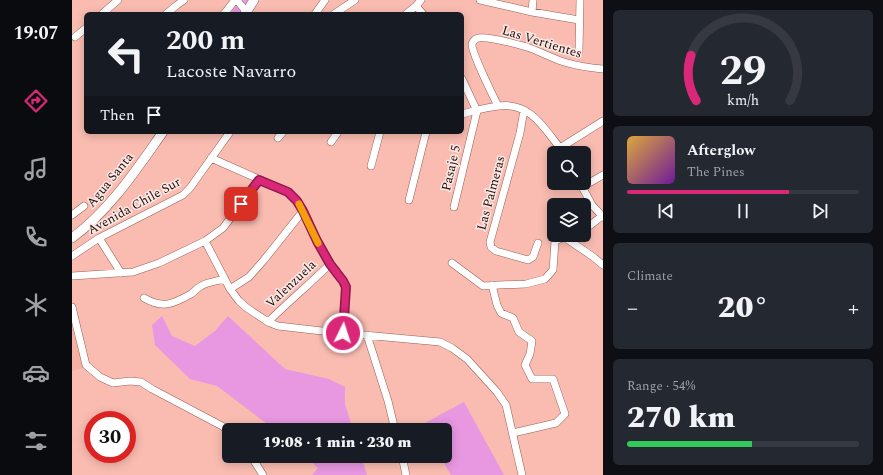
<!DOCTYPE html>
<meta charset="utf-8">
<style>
body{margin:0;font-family:Spectral,serif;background:#242831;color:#f1f3f6;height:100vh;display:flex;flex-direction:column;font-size:15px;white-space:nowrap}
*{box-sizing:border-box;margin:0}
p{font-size:13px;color:#9ea1a6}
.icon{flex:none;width:22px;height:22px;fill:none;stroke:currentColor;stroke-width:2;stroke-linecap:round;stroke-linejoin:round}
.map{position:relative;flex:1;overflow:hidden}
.sheet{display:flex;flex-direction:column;gap:10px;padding:10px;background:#0d0f14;width:280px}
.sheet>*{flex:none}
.top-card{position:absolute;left:12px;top:12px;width:380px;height:122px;border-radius:6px;box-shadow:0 2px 10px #0003;background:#171b24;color:#f1f3f6;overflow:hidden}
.fabs{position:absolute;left:475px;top:146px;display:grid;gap:8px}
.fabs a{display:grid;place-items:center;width:44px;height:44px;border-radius:6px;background:#171b24;box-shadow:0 2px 10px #0003;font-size:20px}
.speed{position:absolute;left:12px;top:411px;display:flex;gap:8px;font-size:20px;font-weight:700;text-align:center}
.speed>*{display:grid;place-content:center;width:52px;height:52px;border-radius:50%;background:#171b24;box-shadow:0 2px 10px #0003;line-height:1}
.speed .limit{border:6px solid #d22;background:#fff;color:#111}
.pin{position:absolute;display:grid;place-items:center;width:34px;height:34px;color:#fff;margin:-17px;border-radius:8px;box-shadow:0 2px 6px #0006}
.me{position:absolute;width:44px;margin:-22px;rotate:4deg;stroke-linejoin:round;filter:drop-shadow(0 0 3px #0008)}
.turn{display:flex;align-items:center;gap:14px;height:84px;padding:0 16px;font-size:18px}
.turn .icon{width:52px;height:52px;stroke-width:2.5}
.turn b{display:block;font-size:28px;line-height:34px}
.then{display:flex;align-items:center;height:38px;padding:0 16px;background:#0003;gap:8px;font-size:15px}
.big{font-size:30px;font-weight:800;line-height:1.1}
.sheet .card{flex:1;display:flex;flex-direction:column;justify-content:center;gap:6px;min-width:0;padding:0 14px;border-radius:6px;background:#242831}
.sheet .dial{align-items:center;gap:0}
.dial svg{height:104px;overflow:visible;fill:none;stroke:#363941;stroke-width:7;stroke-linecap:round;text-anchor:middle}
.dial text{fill:#f1f3f6;stroke:none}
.song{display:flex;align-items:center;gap:12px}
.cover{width:48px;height:48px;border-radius:6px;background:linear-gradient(135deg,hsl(40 70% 55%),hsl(280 70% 35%))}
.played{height:4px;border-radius:2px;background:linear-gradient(90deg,#db2777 70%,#363941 70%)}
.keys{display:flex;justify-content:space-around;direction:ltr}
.heat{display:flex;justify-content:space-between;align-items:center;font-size:22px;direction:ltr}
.charge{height:6px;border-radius:3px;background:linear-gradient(90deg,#34c759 54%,#363941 0)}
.trip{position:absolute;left:150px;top:423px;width:230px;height:40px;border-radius:6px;background:#171b24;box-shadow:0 2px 10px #0003;font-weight:800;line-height:40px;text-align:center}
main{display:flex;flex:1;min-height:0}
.tab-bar{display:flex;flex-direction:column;width:72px;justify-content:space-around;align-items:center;background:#090b0e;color:#9ea1a6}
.tab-bar .icon{width:28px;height:28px}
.tab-bar .selected{color:#db2777}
.tab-bar b{font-size:18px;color:#f1f3f6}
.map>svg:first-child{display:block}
.built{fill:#f6b0a4}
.green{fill:#e897e1}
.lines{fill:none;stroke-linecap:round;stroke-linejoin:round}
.minor-casing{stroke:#965f55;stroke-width:8}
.major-casing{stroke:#965f55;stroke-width:10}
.minor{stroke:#fff;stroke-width:7}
.major{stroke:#fff;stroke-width:9}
.route-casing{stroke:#8e194d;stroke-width:10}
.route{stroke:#db2777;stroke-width:7}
.slow{stroke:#f59e0b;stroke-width:7}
.labels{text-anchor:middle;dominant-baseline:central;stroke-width:3;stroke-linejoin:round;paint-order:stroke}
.street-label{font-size:13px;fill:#210c08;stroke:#fce9e5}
</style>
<main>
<nav class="tab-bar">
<b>19:07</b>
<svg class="icon selected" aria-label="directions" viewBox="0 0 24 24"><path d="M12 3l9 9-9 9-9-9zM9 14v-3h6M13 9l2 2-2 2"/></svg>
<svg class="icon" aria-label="music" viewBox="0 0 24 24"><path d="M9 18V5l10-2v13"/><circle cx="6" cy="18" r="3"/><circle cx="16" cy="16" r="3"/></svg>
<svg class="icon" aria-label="phone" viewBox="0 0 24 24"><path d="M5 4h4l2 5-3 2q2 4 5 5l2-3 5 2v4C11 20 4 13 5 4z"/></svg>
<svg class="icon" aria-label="climate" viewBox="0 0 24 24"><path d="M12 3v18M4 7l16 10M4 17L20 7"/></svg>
<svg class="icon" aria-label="car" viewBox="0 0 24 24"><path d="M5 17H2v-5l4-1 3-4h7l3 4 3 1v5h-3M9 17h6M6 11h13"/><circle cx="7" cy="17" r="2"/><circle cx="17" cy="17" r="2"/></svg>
<svg class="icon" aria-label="filters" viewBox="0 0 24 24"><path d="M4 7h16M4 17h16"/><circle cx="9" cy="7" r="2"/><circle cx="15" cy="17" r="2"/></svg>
</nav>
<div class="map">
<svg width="531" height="475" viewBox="0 0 531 475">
<rect width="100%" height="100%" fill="#fabcb1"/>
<path class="built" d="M0,324L11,368L0,371Z"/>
<path class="green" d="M168,0H182L172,14H158Z
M90,316L100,336L123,346L143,331L156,316L213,369L257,379L273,387V404L281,430H203L145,386L118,379L83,345L80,325Z
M392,402L432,475H379L368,456H373V430H354L351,424Z
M233,456H289L295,475H240L246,468Z"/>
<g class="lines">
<defs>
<path id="minor" d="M165,0L176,14
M408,0L460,12L507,20
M344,6L351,14
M460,12L461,0
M30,14L46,0
M94,14L105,5L112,0
M152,14L163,0
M243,14L253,0
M262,14L283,0
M334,14L344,6L349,0
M3,37L14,28
M507,51L508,0
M426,106C421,96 399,51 400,44C401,40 403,39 406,38C417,36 444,44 455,47C467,51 479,58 492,62C505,66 518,68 531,69
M452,110L448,133L418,242L419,247L424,251L456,260L461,257L466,243
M390,114C402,111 415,107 427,106C458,102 472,128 488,148L491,153
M206,138L211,132
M259,142L266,132
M488,148L531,121
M139,158L216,192L225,201L231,211L245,241L258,264L271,281L274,287L271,333
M299,166L308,132
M508,183L520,205L531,217
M510,187L531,175
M337,200L354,132
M382,207L405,111L390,79
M0,215L12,206
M512,230L530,216
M27,238L49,273
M133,241L158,289L167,301L175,308L196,322L206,326L259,332L368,342L380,348L395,359L425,392L434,405L450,475
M0,256L27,238L111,195L118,188L158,132
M380,263L411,286L427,285L454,284L473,279L481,270L483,241L492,237L520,256L531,265
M0,276L61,272L87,263L133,241L151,228L187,180
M420,285L425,305L429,313L441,318L447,332L460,341L458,354L453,365L460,379H481L493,414L484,423L441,433
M158,289L177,277L192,260L231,211
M72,298C91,309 101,304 119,294C122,292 125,288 129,286C136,282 145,281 153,279
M0,307L14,365L28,377L41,383L58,381L69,382L80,389L150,426L157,431
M196,322C216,302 238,284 258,264
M295,335L316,401L323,430
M179,456L191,475
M330,456L334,475"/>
<path id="major" d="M173,14L182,0
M0,238C38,210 64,170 91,132"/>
</defs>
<use href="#minor" class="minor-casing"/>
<use href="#major" class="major-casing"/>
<use href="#minor" class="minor"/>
<use href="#major" class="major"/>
</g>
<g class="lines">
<defs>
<path id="route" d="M169,204L187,180L216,192L225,201L231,211L245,241L258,264L271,281L274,287L271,333"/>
</defs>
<use href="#route" class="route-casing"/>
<use href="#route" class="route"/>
<path class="slow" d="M227,204L246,243"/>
</g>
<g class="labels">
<g class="street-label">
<text transform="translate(470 42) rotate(17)">Las Vertientes</text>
<text transform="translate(379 168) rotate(-77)">Pasaje 5</text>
<text transform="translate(38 180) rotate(-51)">Agua Santa</text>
<text transform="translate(419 193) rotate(-75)">Las Palmeras</text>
<text transform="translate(62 206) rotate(-29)">Avenida Chile Sur</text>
<text transform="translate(219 284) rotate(-43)">Valenzuela</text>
</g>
</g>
</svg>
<div class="fabs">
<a><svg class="icon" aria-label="search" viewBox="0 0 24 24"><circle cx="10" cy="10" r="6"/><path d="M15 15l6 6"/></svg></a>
<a><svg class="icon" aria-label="layers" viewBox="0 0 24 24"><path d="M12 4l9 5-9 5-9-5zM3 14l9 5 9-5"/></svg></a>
</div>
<div class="speed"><div class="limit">30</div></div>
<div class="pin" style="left:169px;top:204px;background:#d93025"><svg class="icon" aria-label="arrive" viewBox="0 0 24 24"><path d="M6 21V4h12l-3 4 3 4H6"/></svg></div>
<svg class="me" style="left:271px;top:333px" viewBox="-20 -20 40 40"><circle r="17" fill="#db2777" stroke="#fff" stroke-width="3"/><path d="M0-11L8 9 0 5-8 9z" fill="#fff"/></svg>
<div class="trip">19:08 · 1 min · 230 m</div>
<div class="top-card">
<div class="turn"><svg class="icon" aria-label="left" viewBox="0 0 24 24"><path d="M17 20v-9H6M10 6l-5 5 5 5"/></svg><div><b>200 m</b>Lacoste Navarro</div></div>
<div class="then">Then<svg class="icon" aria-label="arrive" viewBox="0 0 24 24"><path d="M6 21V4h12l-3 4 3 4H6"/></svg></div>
</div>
</div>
<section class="sheet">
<div class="card dial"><svg viewBox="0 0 100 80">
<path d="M14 69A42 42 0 1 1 86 69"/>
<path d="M14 69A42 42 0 0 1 10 34" stroke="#db2777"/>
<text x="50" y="56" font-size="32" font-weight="700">29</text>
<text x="50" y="72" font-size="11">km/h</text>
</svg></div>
<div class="card">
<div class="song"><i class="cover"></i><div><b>Afterglow</b><p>The Pines</p></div></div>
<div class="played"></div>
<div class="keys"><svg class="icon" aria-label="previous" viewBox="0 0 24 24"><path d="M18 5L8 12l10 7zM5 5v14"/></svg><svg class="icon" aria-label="pause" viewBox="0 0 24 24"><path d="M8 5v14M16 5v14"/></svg><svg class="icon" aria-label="next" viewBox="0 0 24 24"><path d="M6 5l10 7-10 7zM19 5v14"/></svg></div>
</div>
<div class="card"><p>Climate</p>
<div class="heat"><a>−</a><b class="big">20°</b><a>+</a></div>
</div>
<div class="card"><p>Range · 54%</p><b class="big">270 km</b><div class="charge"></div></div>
</section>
</main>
